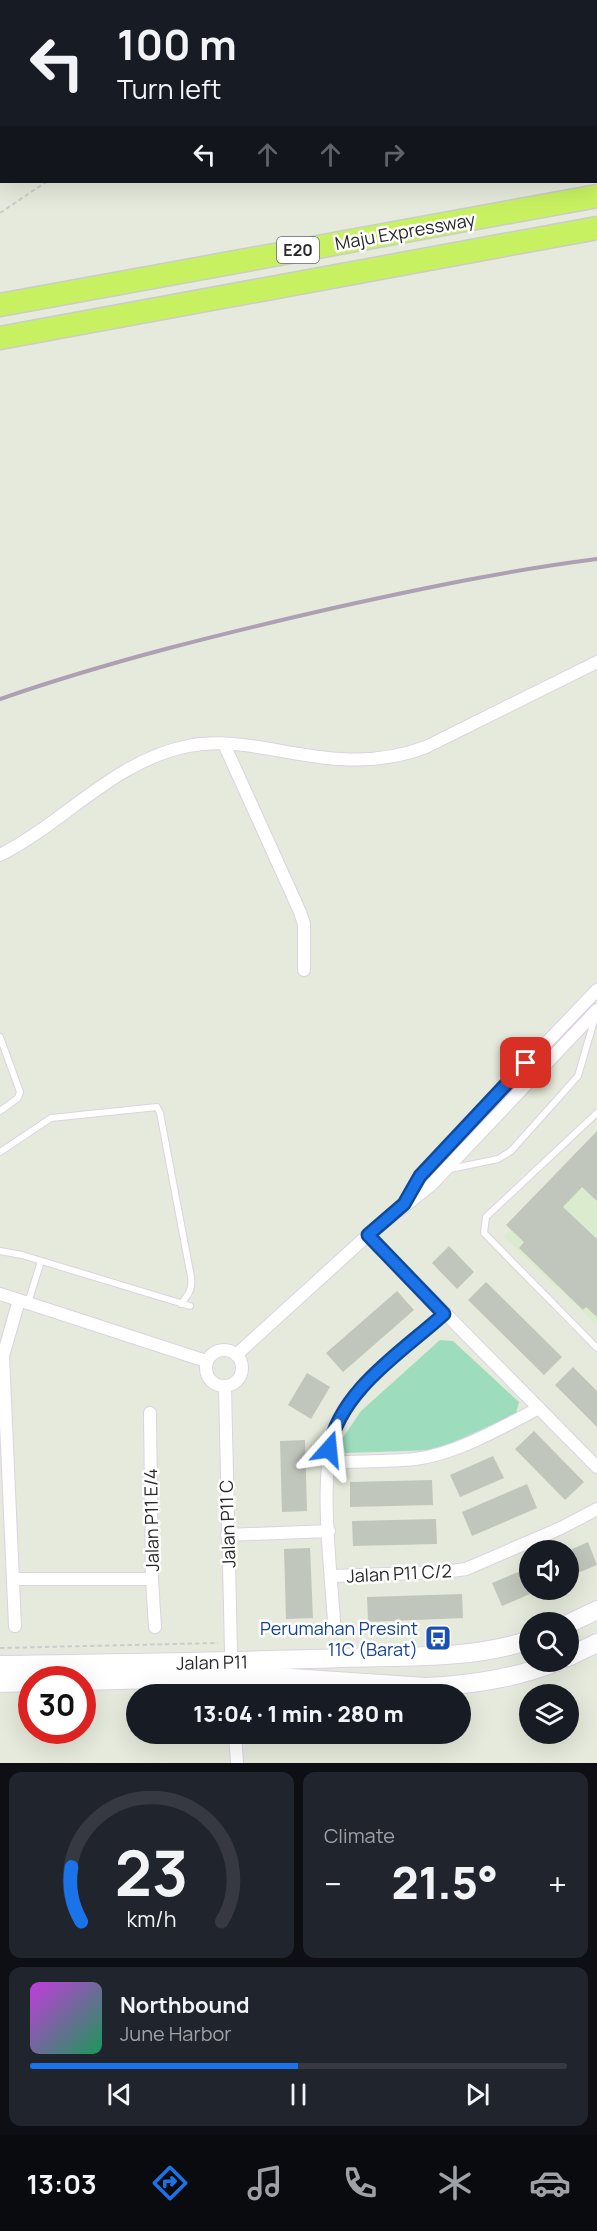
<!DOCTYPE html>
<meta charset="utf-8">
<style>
body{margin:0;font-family:Manrope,sans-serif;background:#20242c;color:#f1f3f6;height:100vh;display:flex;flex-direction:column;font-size:22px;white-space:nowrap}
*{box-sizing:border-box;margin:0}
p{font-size:20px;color:#9ea1a6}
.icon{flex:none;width:33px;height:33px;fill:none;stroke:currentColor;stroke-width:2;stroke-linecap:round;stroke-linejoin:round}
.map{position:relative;height:1763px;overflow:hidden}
.drawer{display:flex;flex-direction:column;gap:9px;padding:9px;background:#0d0f14;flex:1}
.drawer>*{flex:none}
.hud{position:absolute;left:0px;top:0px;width:597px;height:183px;box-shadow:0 6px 24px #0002;background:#171b24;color:#f1f3f6;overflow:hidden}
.controls{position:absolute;left:519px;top:1540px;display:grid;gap:12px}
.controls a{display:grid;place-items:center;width:60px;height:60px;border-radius:50%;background:#171b24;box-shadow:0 6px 24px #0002;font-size:30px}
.speed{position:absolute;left:18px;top:1666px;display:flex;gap:12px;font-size:30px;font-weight:700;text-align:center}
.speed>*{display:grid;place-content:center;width:78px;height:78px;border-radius:50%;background:#171b24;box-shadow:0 6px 24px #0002;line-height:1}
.speed .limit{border:9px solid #d22;background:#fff;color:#111}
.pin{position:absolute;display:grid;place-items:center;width:51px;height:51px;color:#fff;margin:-26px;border-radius:12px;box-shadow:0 3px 9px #0006}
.me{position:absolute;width:66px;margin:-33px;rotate:18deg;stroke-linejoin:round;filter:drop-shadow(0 0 4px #0008)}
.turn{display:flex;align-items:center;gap:21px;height:126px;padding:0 18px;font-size:27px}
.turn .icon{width:78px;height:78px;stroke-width:2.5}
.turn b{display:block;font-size:42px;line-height:51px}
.lanes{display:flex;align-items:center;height:57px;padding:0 18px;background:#0003;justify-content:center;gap:30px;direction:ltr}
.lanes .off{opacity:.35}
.big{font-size:45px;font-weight:800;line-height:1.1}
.drawer .widget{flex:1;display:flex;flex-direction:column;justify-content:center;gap:9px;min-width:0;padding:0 21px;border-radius:12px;background:#20242c}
.drawer .dial{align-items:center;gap:0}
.dial svg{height:156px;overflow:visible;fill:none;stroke:#363941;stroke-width:7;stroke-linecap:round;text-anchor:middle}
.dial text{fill:#f1f3f6;stroke:none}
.song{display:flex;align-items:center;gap:18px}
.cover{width:72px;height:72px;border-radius:9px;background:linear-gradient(135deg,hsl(290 70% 55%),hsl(150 70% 35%))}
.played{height:6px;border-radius:3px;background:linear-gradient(90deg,#1a73e8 50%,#363941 50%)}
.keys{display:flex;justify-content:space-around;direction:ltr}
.heat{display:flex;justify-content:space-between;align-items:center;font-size:33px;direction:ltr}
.drawer .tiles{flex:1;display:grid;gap:9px;grid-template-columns:1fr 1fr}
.widget:last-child{grid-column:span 2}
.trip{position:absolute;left:126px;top:1684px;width:345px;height:60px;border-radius:30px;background:#171b24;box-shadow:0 6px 24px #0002;font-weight:800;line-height:60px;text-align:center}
.menu{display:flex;height:96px;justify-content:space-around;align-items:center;background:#090b0e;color:#9ea1a6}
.menu .icon{width:42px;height:42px}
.menu .active{color:#1a73e8}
.menu b{font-size:27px;color:#f1f3f6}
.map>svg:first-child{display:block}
.education{fill:#dbebcd}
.green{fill:#9dddbe}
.building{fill:#c0c6bc}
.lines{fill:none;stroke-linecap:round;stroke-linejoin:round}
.lane-casing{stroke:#dcd2e1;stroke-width:8}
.street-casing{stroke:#dcd2e1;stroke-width:14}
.secondary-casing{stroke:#dcd2e1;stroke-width:20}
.highway-casing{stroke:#ccc;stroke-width:25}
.path{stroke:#ccc;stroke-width:2;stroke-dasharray:4.5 3;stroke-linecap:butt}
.lane{stroke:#fff;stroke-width:6}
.street{stroke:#fff;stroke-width:12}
.secondary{stroke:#fff;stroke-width:18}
.highway{stroke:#c8f161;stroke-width:22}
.rail{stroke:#ada0b2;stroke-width:4}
.route-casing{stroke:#114b97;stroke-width:15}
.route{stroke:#1a73e8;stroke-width:10}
.labels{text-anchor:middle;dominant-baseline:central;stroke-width:5;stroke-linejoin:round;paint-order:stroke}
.shield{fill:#fff;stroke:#696969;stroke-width:1.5}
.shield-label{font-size:16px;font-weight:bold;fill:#292929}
.street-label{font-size:18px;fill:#292929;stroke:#fff}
.transit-label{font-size:18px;fill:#164399;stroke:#fff;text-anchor:end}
</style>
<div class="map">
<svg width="597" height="1763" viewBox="0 0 597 1763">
<rect width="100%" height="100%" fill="#e5eadc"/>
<path class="education" d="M597,1133V1325L504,1237Z"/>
<path class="green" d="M440,1340L453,1341L519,1402L516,1414L436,1450L345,1453L342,1439L361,1411Z"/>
<path class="building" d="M597,1131V1201L582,1187L563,1207L597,1239V1317L586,1307L583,1310L519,1248L524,1242L506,1225Z
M449,1246L474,1272L457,1289L432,1263Z
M486,1282L562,1357L544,1375L468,1300Z
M397,1291L414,1310L343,1372L326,1353Z
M573,1367L597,1391V1427L555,1385Z
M307,1373L330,1387L311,1419L288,1405Z
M534,1431L584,1482L565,1500L515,1449Z
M305,1440L307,1511L282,1512L280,1441Z
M493,1456L504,1478L460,1497L450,1475Z
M432,1480L433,1505L350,1507V1482Z
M527,1484L537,1508L472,1536L462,1512Z
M436,1519L437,1544L353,1546L352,1521Z
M588,1542L597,1565L568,1577V1551Z
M310,1548L313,1618L286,1619L284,1549Z
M530,1567V1590H539L502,1606L492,1583Z
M462,1594L463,1618L368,1622L367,1597Z"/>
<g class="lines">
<defs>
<path id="lane" d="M0,1037L20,1092L18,1098L0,1111
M597,1113L486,1217L484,1233L597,1348
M0,1152L51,1118L157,1107L160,1113L191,1277C193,1289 188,1295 181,1304
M450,1169L498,1159L511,1151L578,1076L596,1014
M0,1251L22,1255L190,1306
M28,1303L41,1261"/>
<path id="street" d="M224,744L300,912L304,924V970
M0,855C65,822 114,761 188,746C240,736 289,757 341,759C370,761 399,757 426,747L597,662
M406,1201L423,1172L597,990
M368,1235L597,1467
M0,1294L206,1361
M206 1368a18 18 0 1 1 36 0a18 18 0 1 1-36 0Z
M236,1355L368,1235L431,1185L597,1010
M225,1387L232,1695
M150,1413L152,1579L155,1627
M327,1463C356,1461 386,1462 415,1459C456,1454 503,1427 539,1408
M227,1535L329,1531
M332,1576L444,1572L466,1569L561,1528L597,1509
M13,1579H152
M334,1621C331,1567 315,1458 342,1413C362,1378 414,1341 444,1314
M15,1626L3,1356L19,1300
M235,1734L237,1763"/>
<path id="secondary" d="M568,1624L597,1610
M568,1657L597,1643
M0,1665C114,1663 227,1662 341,1658C403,1656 469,1660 530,1640
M82,1681L261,1676L426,1687C471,1685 514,1679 556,1662
M0,1683L32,1682"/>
<path id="highway" d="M153,0L177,2
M190,2L197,0
M276,2L278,0
M0,166L2,165
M0,305L597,196
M0,338L597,228"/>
</defs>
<use href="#lane" class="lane-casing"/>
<use href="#street" class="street-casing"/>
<use href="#secondary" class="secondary-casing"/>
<use href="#highway" class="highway-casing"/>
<path class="path" d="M343,2L346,0
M0,213L46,182
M0,1648L218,1643"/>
<use href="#lane" class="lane"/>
<use href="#street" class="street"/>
<use href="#secondary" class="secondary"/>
<use href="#highway" class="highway"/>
<path class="rail" d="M0,699C110,661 224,633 338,607C424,588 510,570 597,559"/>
</g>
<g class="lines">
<defs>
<path id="route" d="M329,1449C340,1390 402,1352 444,1314L368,1235L404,1204L420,1176L526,1063"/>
</defs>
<use href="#route" class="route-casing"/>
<use href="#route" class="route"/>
</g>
<defs>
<symbol id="bus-square" viewBox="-11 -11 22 22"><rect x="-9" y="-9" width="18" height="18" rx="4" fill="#1a4fb4" stroke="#fff"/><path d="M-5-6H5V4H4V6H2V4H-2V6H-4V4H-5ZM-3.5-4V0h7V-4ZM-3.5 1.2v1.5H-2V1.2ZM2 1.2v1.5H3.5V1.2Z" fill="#fff"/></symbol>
</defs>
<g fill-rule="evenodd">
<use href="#bus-square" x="423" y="1623" width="30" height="30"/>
</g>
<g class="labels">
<rect class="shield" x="277" y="237" width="42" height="26" rx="4.5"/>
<g class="shield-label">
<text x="298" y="250">E20</text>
</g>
<g class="street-label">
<text transform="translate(405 231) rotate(-10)">Maju Expressway</text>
<text transform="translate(151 1520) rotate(-91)">Jalan P11 E/4</text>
<text transform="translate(227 1524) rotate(-92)">Jalan P11 C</text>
<text transform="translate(399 1573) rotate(-3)">Jalan P11 C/2</text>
<text transform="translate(212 1662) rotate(-1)">Jalan P11</text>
</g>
<g class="transit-label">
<text x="418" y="1628">Perumahan Presint<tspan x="418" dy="21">11C (Barat)</tspan></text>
</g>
</g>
</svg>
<div class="controls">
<a><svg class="icon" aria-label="sound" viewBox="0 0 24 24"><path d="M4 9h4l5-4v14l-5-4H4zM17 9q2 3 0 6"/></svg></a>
<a><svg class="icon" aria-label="search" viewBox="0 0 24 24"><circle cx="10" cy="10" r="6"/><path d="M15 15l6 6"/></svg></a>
<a><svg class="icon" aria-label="layers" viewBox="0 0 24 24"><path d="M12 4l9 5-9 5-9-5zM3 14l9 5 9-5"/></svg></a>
</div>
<div class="speed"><div class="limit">30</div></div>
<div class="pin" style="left:526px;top:1063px;background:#d93025"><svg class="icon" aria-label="arrive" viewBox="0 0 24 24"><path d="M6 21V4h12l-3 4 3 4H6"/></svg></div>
<svg class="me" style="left:329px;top:1449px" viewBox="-20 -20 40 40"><path d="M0-17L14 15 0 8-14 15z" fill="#1a73e8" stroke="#fff" stroke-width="4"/></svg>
<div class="trip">13:04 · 1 min · 280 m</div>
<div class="hud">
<div class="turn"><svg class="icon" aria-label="left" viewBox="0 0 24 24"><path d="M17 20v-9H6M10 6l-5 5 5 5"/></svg><div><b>100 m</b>Turn left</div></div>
<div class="lanes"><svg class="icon" aria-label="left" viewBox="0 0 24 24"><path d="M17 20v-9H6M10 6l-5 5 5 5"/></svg><svg class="icon off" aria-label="ahead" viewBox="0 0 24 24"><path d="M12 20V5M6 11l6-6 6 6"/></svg><svg class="icon off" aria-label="ahead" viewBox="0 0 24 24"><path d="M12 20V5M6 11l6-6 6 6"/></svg><svg class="icon off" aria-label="right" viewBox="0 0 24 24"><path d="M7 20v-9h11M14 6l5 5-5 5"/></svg></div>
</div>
</div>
<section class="drawer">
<div class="tiles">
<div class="widget dial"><svg viewBox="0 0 100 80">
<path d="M14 69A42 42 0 1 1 86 69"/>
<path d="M14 69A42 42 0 0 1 9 41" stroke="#1a73e8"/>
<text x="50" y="56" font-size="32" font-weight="700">23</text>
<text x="50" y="72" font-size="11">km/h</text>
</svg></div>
<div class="widget"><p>Climate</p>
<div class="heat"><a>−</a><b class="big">21.5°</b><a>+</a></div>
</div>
<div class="widget">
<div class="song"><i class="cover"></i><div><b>Northbound</b><p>June Harbor</p></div></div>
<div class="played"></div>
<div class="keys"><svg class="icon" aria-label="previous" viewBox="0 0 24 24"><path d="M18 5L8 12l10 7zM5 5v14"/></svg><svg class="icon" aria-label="pause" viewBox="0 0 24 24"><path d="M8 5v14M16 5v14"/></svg><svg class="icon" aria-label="next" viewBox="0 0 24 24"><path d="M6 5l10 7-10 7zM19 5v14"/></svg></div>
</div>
</div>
</section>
<nav class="menu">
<b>13:03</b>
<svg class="icon active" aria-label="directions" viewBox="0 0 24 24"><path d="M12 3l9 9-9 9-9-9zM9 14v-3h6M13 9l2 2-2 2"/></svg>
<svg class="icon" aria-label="music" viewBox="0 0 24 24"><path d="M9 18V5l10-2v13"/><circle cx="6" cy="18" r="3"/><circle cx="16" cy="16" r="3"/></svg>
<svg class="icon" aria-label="phone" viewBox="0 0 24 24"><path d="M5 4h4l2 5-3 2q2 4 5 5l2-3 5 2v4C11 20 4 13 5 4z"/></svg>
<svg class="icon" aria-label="climate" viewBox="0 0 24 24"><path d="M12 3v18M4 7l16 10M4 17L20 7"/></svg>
<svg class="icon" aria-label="car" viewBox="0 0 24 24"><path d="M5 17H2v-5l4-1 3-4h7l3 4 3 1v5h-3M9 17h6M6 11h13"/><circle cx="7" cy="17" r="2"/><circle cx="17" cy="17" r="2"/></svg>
</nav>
